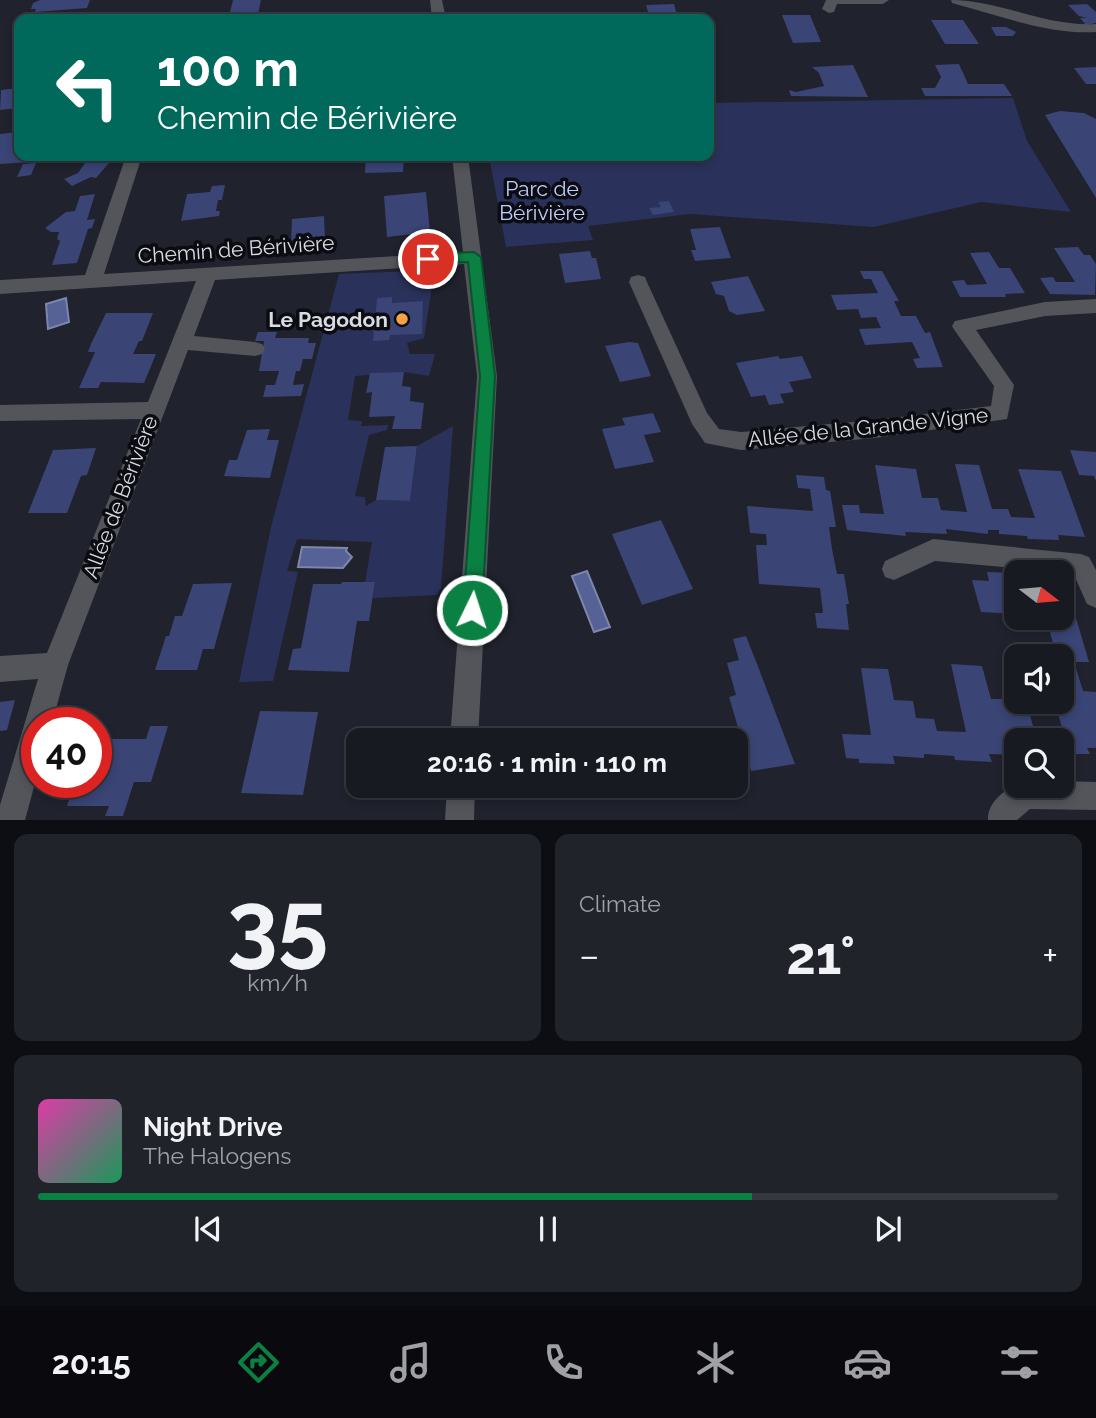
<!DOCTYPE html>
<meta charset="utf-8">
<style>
body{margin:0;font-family:Raleway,sans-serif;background:#21232a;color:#f1f3f6;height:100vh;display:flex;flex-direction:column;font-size:26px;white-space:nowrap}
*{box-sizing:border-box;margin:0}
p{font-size:23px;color:#9fa1a5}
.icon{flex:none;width:38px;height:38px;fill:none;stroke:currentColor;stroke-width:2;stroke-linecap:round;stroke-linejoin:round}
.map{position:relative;height:820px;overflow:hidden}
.details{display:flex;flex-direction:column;gap:14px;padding:14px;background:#0d0e13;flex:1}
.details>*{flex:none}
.guide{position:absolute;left:14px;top:14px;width:700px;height:147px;border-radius:14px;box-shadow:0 4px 10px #0003,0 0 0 2px #363840;background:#00695c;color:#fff;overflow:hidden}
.needle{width:46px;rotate:106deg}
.fabs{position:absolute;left:1004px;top:560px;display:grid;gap:14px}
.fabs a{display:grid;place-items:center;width:70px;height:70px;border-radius:14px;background:#181a22;box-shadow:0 4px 10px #0003,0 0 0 2px #363840;font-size:35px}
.speed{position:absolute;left:21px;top:707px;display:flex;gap:14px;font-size:35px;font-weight:700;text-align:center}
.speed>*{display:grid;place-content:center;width:91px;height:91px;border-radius:50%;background:#181a22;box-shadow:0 4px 10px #0003,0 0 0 2px #363840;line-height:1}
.speed .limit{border:10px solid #d22;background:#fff;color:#111}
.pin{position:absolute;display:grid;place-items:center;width:60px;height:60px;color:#fff;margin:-30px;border:4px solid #fff;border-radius:50%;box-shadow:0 2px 7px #0007}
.me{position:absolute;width:77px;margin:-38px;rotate:4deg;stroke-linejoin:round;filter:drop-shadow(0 0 5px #0008)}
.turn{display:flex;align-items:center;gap:24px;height:147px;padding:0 28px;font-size:32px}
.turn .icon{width:91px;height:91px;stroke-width:2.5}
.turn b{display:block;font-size:49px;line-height:60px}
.big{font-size:52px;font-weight:700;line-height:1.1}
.details .widget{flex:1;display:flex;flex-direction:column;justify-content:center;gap:10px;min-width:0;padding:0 24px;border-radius:14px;background:#21232a}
.details .dial{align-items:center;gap:0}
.dial b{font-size:91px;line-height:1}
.song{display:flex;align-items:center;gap:21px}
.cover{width:84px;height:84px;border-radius:10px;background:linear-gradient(135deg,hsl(320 70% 55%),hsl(150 70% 35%))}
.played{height:7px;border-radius:4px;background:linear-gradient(90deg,#0b8043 70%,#363840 70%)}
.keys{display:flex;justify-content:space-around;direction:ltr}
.heat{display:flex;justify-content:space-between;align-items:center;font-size:38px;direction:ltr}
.details .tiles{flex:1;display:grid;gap:14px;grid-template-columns:1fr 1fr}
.widget:last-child{grid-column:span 2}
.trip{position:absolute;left:346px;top:728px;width:402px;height:70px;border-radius:14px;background:#181a22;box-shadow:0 4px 10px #0003,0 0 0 2px #363840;font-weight:700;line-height:70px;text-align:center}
.dock{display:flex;height:112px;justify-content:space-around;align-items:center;background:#0a0a0e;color:#9fa1a5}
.dock .icon{width:49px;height:49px}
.dock .active{color:#0b8043}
.dock b{font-size:32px;color:#f1f3f6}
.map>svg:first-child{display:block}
.green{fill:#2a325b}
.water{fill:#566195;stroke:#7d86ac;stroke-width:2}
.building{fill:#3a4475}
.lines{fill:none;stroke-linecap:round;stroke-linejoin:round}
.minor{fill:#53555a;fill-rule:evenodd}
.route{fill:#0b8043;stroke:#07532c;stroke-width:2}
.poi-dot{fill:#f7a248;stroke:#0b0c11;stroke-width:2.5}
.labels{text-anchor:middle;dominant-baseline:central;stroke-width:7;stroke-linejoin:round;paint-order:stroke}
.park-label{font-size:21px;fill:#c1cdfd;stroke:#0b0c11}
.street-label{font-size:21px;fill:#d9dbe2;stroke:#0b0c11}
.poi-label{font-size:21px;font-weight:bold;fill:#d9dbe2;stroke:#0b0c11;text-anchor:end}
</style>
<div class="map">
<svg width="1096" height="820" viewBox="0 0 1096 820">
<rect width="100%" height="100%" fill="#20222d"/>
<path class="green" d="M1013,98L1027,141L1071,212L981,202L874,227L690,214L588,226L593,240L506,247L489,156H709V103Z
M441,270L448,274L433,280L424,338L407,343L410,354H435L429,376L404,372L355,376L348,420L362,421L361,426L388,425L387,430L369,435L355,496L365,497L366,506L376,500L410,501L417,446L453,426L441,588L437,595L373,598L375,582H365L372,542L297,539L287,571L298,572L273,681L239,682L271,527L339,274Z"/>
<path class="water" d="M66,298L69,322L48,329L46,304Z
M302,547L347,548L346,551L352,557L343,568L298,567Z
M587,571L610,627L594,632L572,576Z"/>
<path class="building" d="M40,0H90L87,8L35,12L36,9H31L33,3Z
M233,0H261L258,14L229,16Z
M674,4L678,19H650L646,5Z
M1087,4L1096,12V23L1086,25L1080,18H1087L1079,16L1068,5Z
M355,12L364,15L388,17L387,19L346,17Z
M531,13H573L574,19H531Z
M782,15H810L821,42L793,43Z
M931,20H963L979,44H945Z
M991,27H1006L1016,32L1013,36H996Z
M959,64L968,84H1004L1012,96H925L921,88H935L941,77L935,65Z
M853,65L868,97L791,96L789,90L796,92L824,86L819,73L812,67Z
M1096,67V84H1086L1074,68Z
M19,88V108L0,110L1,90Z
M1060,111L1084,113L1096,119V198L1045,115Z
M19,132V156H34L31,162L0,164V134Z
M83,156H108L109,163L96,178L91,177L72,186L64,179L78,173L85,163Z
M366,156H404L403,172L365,173Z
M36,163L31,175L17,177L23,164Z
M225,185L222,200H218L216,211H220L219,216L181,221L187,194L210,192L212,186Z
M426,192L430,232L387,237L384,196Z
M95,194L87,220L95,219L92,228L88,229L77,263L52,265L60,241L57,239L59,232H51L45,228L66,212L75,211L80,196Z
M669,201L674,212L653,215L649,208L661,207L658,202Z
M324,216L325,239L291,243L292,219Z
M720,227L731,258L695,261L691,250H696L690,229Z
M1078,247L1084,255H1090L1096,264L1095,295L1050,294L1040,278L1053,277L1056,282H1075L1054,248Z
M590,251L592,258H596L601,279L565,283L559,254Z
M989,252L999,268H1010L1025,293L1005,294L1006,297H960L952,281L964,280L967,285L987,284L970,253Z
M860,271H882L899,301H894L901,316H916L925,333L930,332L943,367L917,368L913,359L920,358L912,342L865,345L859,329L881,328L876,317L861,318L858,309L837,310L831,295L878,293L871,279H864Z
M748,276L765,311L737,315L729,311L724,296L716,294L711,282Z
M392,297V303L423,301L422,334L390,335L389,340L373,341L377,298Z
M106,313H153L142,341H139L133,354H156L144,383L101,382L98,388H79L95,352H88L91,344Z
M258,332H277L275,338H309L308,343H316L312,359H303L300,371H296L293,385L304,384L301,396L263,397L266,385H275L279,371H259L264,341H255Z
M629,342L638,343L651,376L620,382L605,346Z
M778,356L780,359L802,356L812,378L789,382L794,392L780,394L784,403L769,405L765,395L751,397L736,363Z
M404,372L402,386L411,387L410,401L424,403L421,429H392L395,416L369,417L372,392L366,393L370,373Z
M653,413L661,432L644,435L654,462L615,469L602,429L625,425L622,418Z
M270,429L267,440H279L270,478L224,476L229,460H237L247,430Z
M417,446L410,501L376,500L385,447Z
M96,448L87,475L81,476L67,513H28L53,450Z
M1070,450L1096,452V481L1094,476L1079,475Z
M955,464L979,465L992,509H1008L1011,517L1035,518L1018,469L1061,471L1085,537L1058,535L1059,540L1028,539L1027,536L999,534V530H988V534L946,529L947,534L905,532L906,536L847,530L842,505H859L860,513L884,514L875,465L916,469L922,498H938L941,510L967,512Z
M796,475L824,477L826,490L830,491L836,527H829L832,549L837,574H844L849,604H846L849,630L817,628L815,613H823L820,588L759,584L756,545H767L766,534L750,533L747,506L813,511L810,489L798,488Z
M661,520L693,589L642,605L612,534Z
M987,572L1017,573V614L981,612L972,580L989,581Z
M342,582H375L369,621H357L349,672L288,670L293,649L301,648L313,584H341Z
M232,583L214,649H203L197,670H155L166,636H169L175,616H182L193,584Z
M1062,596L1065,601H1071L1089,662H1074L1083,691L1096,692V748H1087L1090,754H1062V740H1017V755L989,754L992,762L955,760L954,756L924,754V758L893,756L895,764L859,763V759L846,758L842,734L871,735L861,668L888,669L894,700L913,701L916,718L934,719L937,731L966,732L951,664L982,666L991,699H1008L1011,714L1030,715L1033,726L1062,728L1055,702H1062V656H1051L1048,643H1053L1046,618H1062Z
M746,636L759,669L795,764L751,771L729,697L736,695L727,663L739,660L733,639Z
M15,700L7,730L0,731V702Z
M260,711L318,712L303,795L241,793Z
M150,726H168L151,782H134L123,816H105L109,806H67L75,782H96V751L101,739H146Z"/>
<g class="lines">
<path class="minor" d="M430,0H442L446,19H432Z
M826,0H889L883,4H837L834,12L829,13L822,9Z
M951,0C1000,0 1046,27 1096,24V32C1049,35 998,15 952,3Z
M126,156H142L104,274L463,252L452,156H468L497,376L478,740H450L477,376L464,264L215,280L194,336L255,342L262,344L265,349L262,354L255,356L188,350L68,665L52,723H37V776L25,820H0V805L38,679L0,682V656L47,653L141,419L0,421V405L148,402L196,281L0,294V280L85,275Z
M638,275L645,277L647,282L707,413L719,429L741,432L875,420L991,406L994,386L955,331L952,326L955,321L1045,302L1096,299V313L1045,316L976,330L1014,385L1007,419L875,438L741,450L705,443L692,424L629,282L631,277Z
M933,539L1081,554L1089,557L1096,570V608L1087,604L1074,575L1062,572L935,561L894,580L885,577L882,569L885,561Z
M1062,781L1096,782V810L1030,809L1017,820H988C987,805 1001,792 1014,786C1022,782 1049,786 1062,786Z
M447,786H475L474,820H445Z"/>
</g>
<path class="route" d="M474,252L481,257L495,376L482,610L479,617L472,619L465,617L463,610L480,376L468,262L428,263L422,259L428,254Z"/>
<circle class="poi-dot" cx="402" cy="319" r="7"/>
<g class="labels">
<g class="park-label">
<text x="542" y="188">Parc de<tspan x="542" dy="24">Bérivière</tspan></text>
</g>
<g class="street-label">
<text transform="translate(236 249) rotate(-4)">Chemin de Bérivière</text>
<text transform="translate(868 427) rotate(-6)">Allée de la Grande Vigne</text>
<text transform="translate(120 497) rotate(-69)">Allée de Bérivière</text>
</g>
<g class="poi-label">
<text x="388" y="319">Le Pagodon</text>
</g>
</g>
</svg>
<div class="fabs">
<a><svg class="needle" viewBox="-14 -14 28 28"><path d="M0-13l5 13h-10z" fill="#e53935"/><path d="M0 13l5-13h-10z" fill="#9fa1a5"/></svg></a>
<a><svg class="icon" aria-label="sound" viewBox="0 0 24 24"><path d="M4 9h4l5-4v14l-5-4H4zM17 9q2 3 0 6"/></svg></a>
<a><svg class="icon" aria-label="search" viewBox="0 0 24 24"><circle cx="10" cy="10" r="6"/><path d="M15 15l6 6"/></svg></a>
</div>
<div class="speed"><div class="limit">40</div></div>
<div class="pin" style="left:428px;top:259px;background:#d93025"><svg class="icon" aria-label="arrive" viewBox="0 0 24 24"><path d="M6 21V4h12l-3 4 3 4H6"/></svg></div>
<svg class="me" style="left:472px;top:610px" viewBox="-20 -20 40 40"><circle r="17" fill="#0b8043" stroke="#fff" stroke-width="3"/><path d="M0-11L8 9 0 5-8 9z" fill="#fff"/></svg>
<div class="trip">20:16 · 1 min · 110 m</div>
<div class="guide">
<div class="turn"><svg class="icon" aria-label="left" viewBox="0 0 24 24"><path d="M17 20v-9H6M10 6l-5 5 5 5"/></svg><div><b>100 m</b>Chemin de Bérivière</div></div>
</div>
</div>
<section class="details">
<div class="tiles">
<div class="widget dial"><b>35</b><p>km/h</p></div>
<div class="widget"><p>Climate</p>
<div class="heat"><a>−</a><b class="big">21°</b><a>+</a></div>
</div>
<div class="widget">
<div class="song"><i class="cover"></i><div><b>Night Drive</b><p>The Halogens</p></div></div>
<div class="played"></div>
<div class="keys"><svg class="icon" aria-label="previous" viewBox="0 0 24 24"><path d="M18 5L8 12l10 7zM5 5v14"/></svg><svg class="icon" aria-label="pause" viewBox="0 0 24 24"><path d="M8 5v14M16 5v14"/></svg><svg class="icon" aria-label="next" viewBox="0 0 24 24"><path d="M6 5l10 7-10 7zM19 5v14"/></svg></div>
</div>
</div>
</section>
<nav class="dock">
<b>20:15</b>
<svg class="icon active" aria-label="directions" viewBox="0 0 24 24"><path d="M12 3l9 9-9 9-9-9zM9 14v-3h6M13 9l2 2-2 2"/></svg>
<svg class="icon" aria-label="music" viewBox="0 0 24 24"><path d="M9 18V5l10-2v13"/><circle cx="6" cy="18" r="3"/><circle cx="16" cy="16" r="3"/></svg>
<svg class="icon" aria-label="phone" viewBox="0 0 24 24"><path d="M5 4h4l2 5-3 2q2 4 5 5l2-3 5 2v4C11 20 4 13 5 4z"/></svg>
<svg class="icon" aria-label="climate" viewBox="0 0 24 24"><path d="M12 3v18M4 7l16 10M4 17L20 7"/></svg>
<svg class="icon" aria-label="car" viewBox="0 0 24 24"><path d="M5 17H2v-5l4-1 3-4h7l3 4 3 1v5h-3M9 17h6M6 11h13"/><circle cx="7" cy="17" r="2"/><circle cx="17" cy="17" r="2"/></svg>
<svg class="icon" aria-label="filters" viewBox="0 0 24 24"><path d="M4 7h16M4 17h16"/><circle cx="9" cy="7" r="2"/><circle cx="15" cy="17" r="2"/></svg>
</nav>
